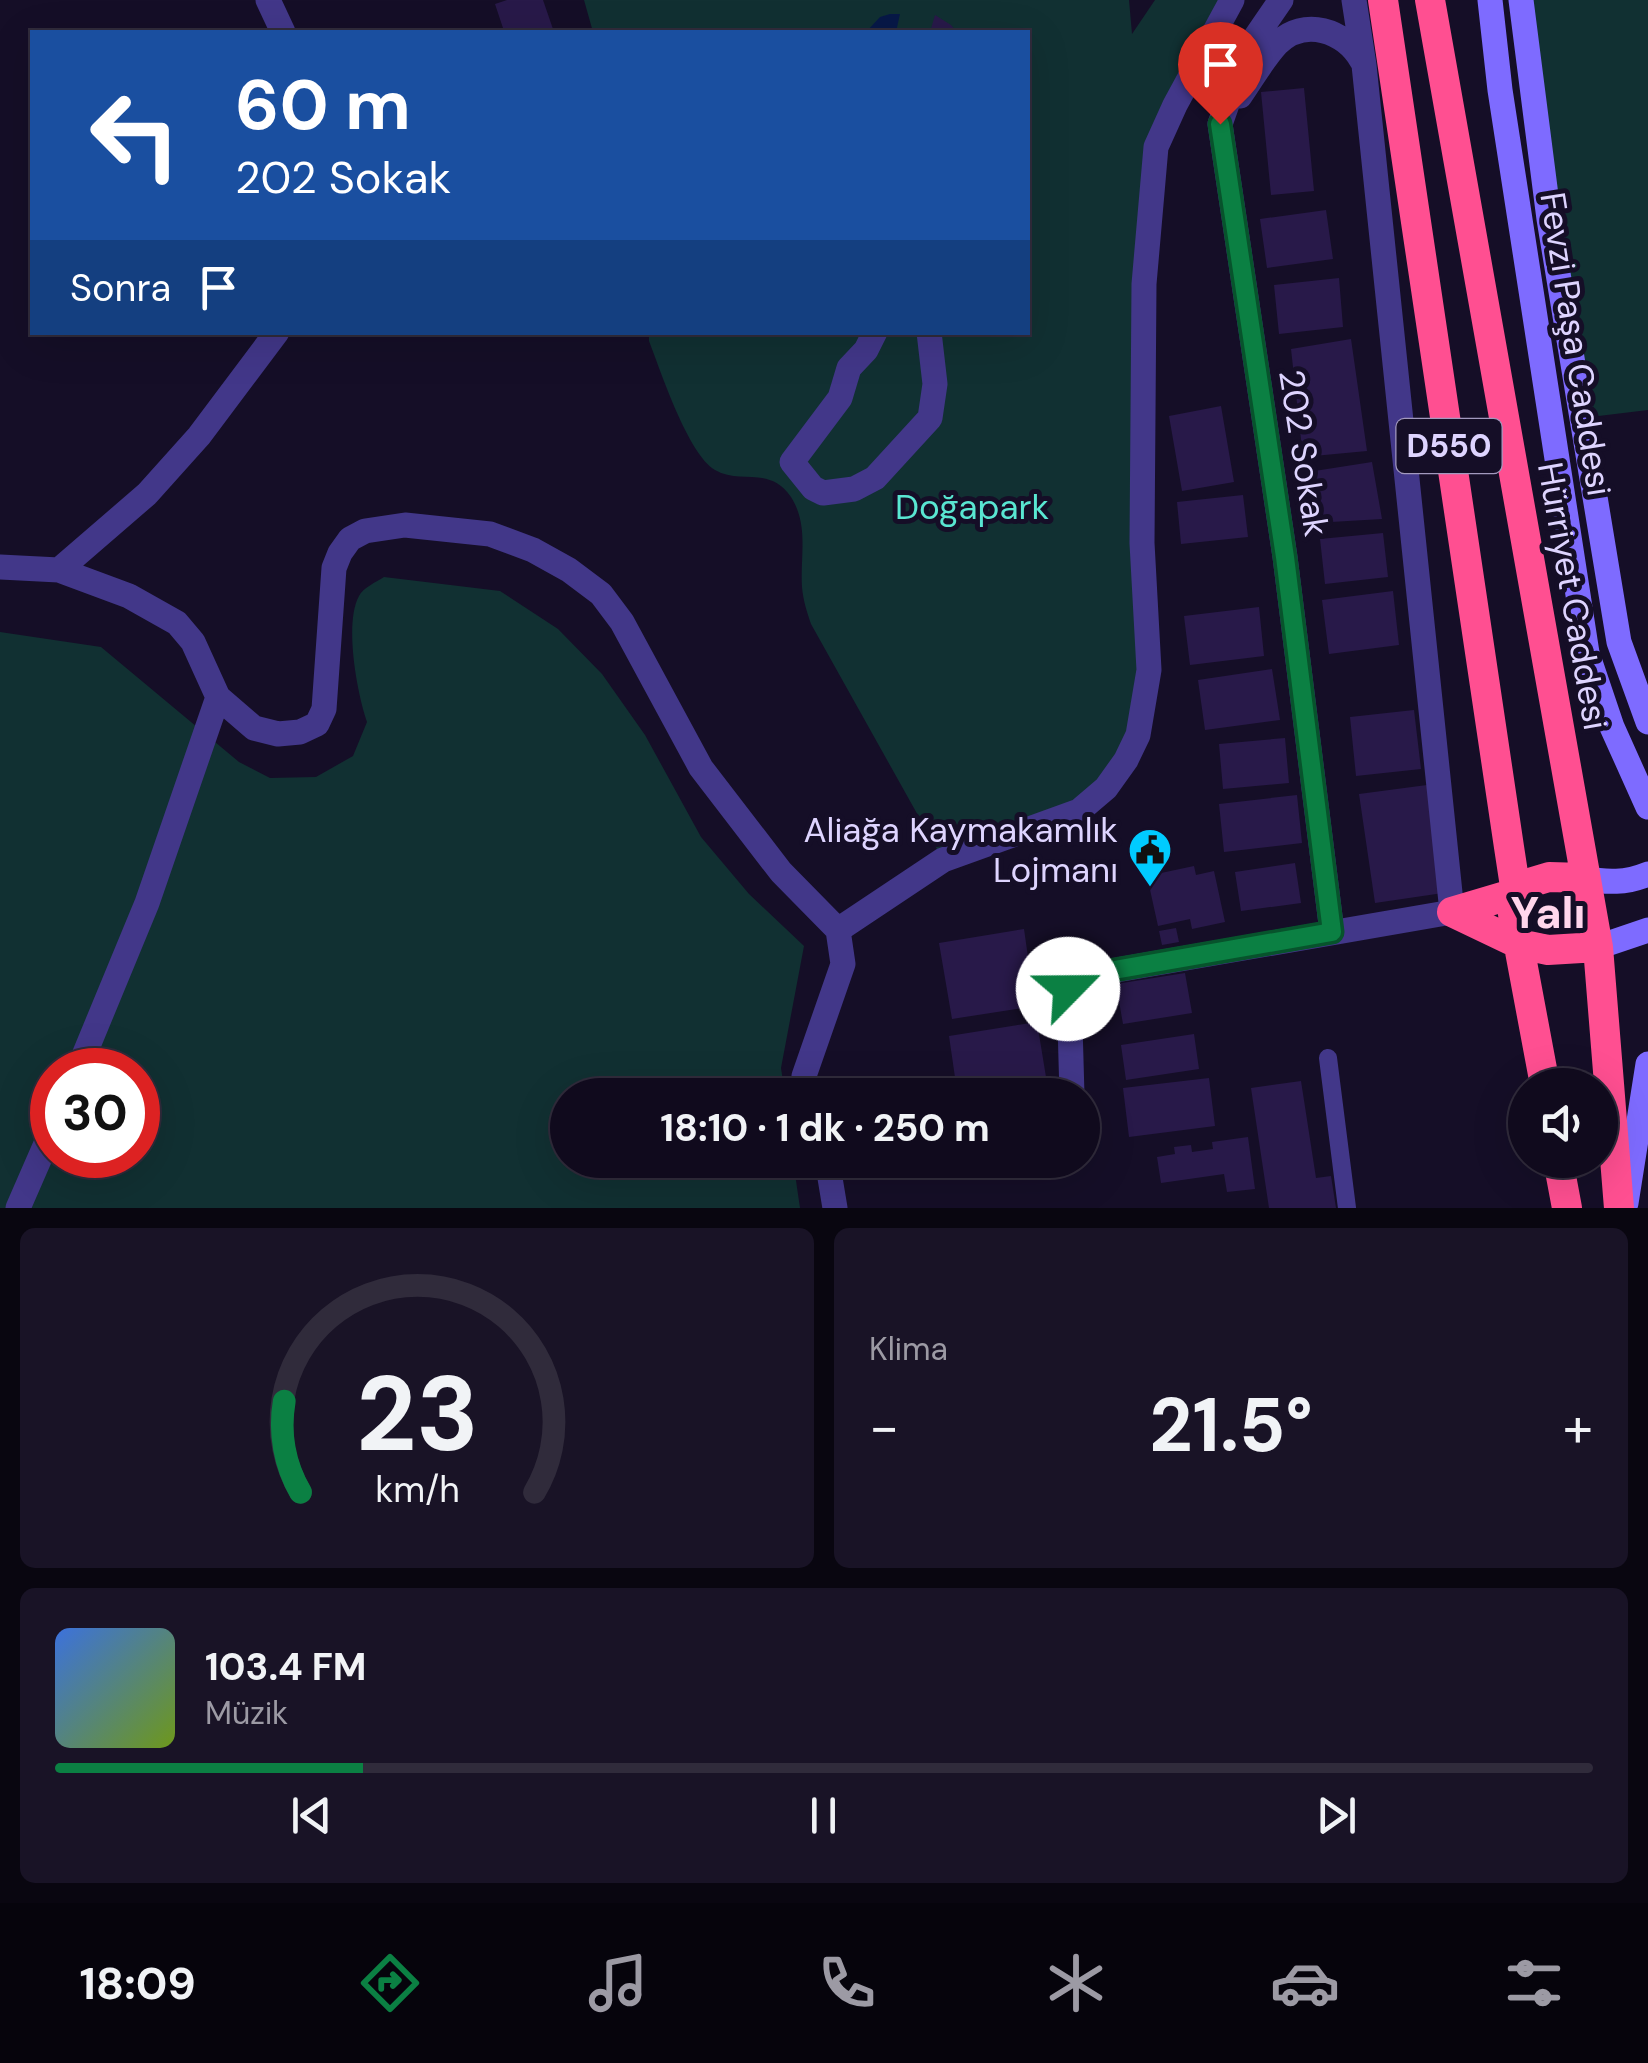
<!DOCTYPE html>
<html lang="tr">
<meta charset="utf-8">
<style>
body{margin:0;font-family:"DM Sans",sans-serif;background:#191326;color:#f1f3f6;height:100vh;display:flex;flex-direction:column;font-size:38px;white-space:nowrap}
*{box-sizing:border-box;margin:0}
p{font-size:32px;color:#9c9aa4}
.icon{flex:none;width:55px;height:55px;fill:none;stroke:currentColor;stroke-width:2;stroke-linecap:round;stroke-linejoin:round}
.map{position:relative;height:1208px;overflow:hidden}
.side{display:flex;flex-direction:column;gap:20px;padding:20px;background:#090610;flex:1}
.side>*{flex:none}
.guide{position:absolute;left:30px;top:30px;width:1000px;height:305px;border-radius:0px;box-shadow:0 10px 40px #0002,0 0 0 2px #302b3b;background:#1a4fa0;color:#fff;overflow:hidden}
.tools{position:absolute;left:1508px;top:1068px;display:grid;gap:20px}
.tools a{display:grid;place-items:center;width:110px;height:110px;border-radius:50%;background:#100a1d;box-shadow:0 10px 40px #0002,0 0 0 2px #302b3b;font-size:50px}
.speed{position:absolute;left:30px;top:1048px;display:flex;gap:20px;font-size:50px;font-weight:700;text-align:center}
.speed>*{display:grid;place-content:center;width:130px;height:130px;border-radius:50%;background:#100a1d;box-shadow:0 10px 40px #0002,0 0 0 2px #302b3b;line-height:1}
.speed .limit{border:15px solid #d22;background:#fff;color:#111}
.pin{position:absolute;display:grid;place-items:center;width:85px;height:85px;color:#fff;margin:-102px -42px;border-radius:50% 50% 50% 0;rotate:-45deg;box-shadow:0 0 10px #0007}
.pin .icon{rotate:45deg}
.me{position:absolute;width:110px;margin:-55px;rotate:67deg;stroke-linejoin:round;filter:drop-shadow(0 0 8px #0008)}
.turn{display:flex;align-items:center;gap:35px;height:210px;padding:0 40px;font-size:45px}
.turn .icon{width:130px;height:130px;stroke-width:2.5}
.turn b{display:block;font-size:70px;line-height:85px}
.then{display:flex;align-items:center;height:95px;padding:0 40px;background:#0003;gap:20px;font-size:38px}
.big{font-size:75px;font-weight:700;line-height:1.1}
.side .tile{flex:1;display:flex;flex-direction:column;justify-content:center;gap:15px;min-width:0;padding:0 35px;border-radius:15px;background:#191326}
.side .dial{align-items:center;gap:0}
.dial svg{height:260px;overflow:visible;fill:none;stroke:#302b3b;stroke-width:7;stroke-linecap:round;text-anchor:middle}
.dial text{fill:#f1f3f6;stroke:none}
.song{display:flex;align-items:center;gap:30px}
.cover{width:120px;height:120px;border-radius:15px;background:linear-gradient(135deg,hsl(220 70% 55%),hsl(80 70% 35%))}
.played{height:10px;border-radius:5px;background:linear-gradient(90deg,#0b8043 20%,#302b3b 20%)}
.keys{display:flex;justify-content:space-around;direction:ltr}
.heat{display:flex;justify-content:space-between;align-items:center;font-size:55px;direction:ltr}
.side .tiles{flex:1;display:grid;gap:20px;grid-template-columns:1fr 1fr}
.tile:last-child{grid-column:span 2}
.trip{position:absolute;left:550px;top:1078px;width:550px;height:100px;border-radius:50px;background:#100a1d;box-shadow:0 10px 40px #0002,0 0 0 2px #302b3b;font-weight:700;line-height:100px;text-align:center}
.tabs{display:flex;height:160px;justify-content:space-around;align-items:center;background:#06040c;color:#9c9aa4}
.tabs .icon{width:70px;height:70px}
.tabs .current{color:#0b8043}
.tabs b{font-size:45px;color:#f1f3f6}
.map>svg:first-child{display:block}
.green{fill:#113032;fill-rule:evenodd}
.water{fill:#071847}
.building{fill:#281949}
.lines{fill:none;stroke-linecap:round;stroke-linejoin:round}
.lane{stroke:#423789;stroke-width:18}
.street{stroke:#423789;stroke-width:25}
.secondary{stroke:#7e6bff;stroke-width:25}
.highway{stroke:#ff4f91;stroke-width:30}
.route-casing{stroke:#07532c;stroke-width:25}
.route{stroke:#0b8043;stroke-width:18}
.labels{text-anchor:middle;dominant-baseline:central;stroke-width:10;stroke-linejoin:round;paint-order:stroke}
.shield{fill:#150e27;stroke:#a299be;stroke-width:2.5}
.shield-label{font-size:32px;font-weight:bold;fill:#ded4ff}
.street-label{font-size:35px;fill:#ded4ff;stroke:#150e27}
.park-label{font-size:35px;fill:#59e6d2;stroke:#150e27}
.poi-label{font-size:35px;fill:#ded4ff;stroke:#150e27;text-anchor:end}
.district-label{font-size:45px;font-weight:bold;fill:#ffd6ec;stroke:#150e27}
</style>
<div class="map">
<svg width="1648" height="1208" viewBox="0 0 1648 1208">
<rect width="100%" height="100%" fill="#150e27"/>
<path class="green" d="M584,0H1129L1132,34L1155,0H1232L1156,147L1149,670L1106,788L943,860L811,624C807,612 803,600 802,587C800,557 809,525 791,497C769,465 741,485 715,470C688,454 661,372 649,341V332H1028V32H593Z
M1521,0H1648V410L1582,418Z
M384,577L500,591L558,629L602,674L645,735L701,837L749,894L804,946L781,1068L785,1095H568V1160H793L800,1208H0V632L101,647L239,762L270,778L316,777L353,756L367,722C357,693 344,623 359,596C363,588 376,582 384,577ZM52,1070H138V1155H52Z"/>
<path class="water" d="M890,14H900L896,32H866L880,17Z"/>
<path class="building" d="M507,0H543L554,32H493L503,28L495,4Z
M935,15L951,25L957,32H930Z
M1304,88L1314,191L1271,195L1261,92Z
M1326,210L1333,259L1267,268L1260,219Z
M1339,278L1343,327L1279,334L1274,285Z
M1351,339L1367,451L1303,457L1291,349Z
M1221,406L1234,482L1182,491L1169,416Z
M1372,462L1382,519L1314,523L1308,472Z
M1243,495L1248,537L1181,544L1177,502Z
M1383,533L1388,577L1325,584L1320,539Z
M1393,591L1399,645L1329,654L1322,600Z
M1259,607L1264,656L1190,665L1184,616Z
M1272,669L1280,720L1205,730L1198,680Z
M1414,710L1421,769L1356,776L1350,717Z
M1285,738L1289,783L1223,789L1219,744Z
M1427,785L1443,893L1375,903L1359,794Z
M1297,795L1302,843L1224,852L1219,804Z
M1295,863L1301,903L1241,911L1235,872Z
M1194,866L1196,875L1214,871L1225,922L1192,929L1190,919L1158,926L1147,876Z
M1176,928L1179,942L1162,945L1159,931Z
M1024,929L1035,1006L952,1019L939,943Z
M1185,973L1192,1013L1123,1024L1116,984Z
M1037,1022L1046,1077L957,1091L949,1036Z
M1194,1034L1199,1069L1126,1080L1121,1045Z
M1209,1078L1215,1126L1129,1137L1123,1088Z
M1301,1081L1316,1178L1331,1176L1336,1208H1269L1251,1088Z
M1248,1137L1255,1189L1227,1192L1224,1174L1161,1183L1157,1157L1175,1154L1174,1147L1191,1145L1192,1152L1213,1149L1212,1142Z"/>
<g class="lines">
<path class="lane" d="M1328,1058L1347,1208"/>
<path class="street" d="M268,0L283,32
M1281,0L1246,51L1220,124L1285,557L1332,932
M1240,96C1252,79 1263,59 1277,44C1304,17 1345,30 1362,61
M875,332L866,350L849,368L840,398L792,462L813,488L823,493L854,489L875,478L930,418L935,384L929,332
M0,567L59,570L129,596L177,623L193,642L218,697L147,903L78,1070
M59,570L147,494L199,436L277,332
M218,697L254,728L278,734L300,732L317,724L324,709L334,568L340,553L350,539L365,531L405,525L490,534L533,550L569,570L601,594L622,622L701,768L781,872L838,930L843,964L804,1076L808,1095
M838,930L943,860L1079,811L1106,788L1126,760L1138,735L1149,670L1142,543L1144,284L1156,147L1175,105L1232,0
M1072,1095L1069,989L1076,977L1452,912L1364,65L1354,0
M827,1160L835,1208
M18,1208L52,1130"/>
<path class="secondary" d="M1490,0L1500,90L1587,653L1612,727L1648,807
M1521,0L1549,219L1619,642L1648,722
M1584,878C1607,883 1626,883 1648,874
M1598,947L1648,930
M1626,1203L1648,1064"/>
<path class="highway" d="M1383,0L1509,847L1516,893L1513,914L1545,1085
M1430,0L1598,947L1619,1208
M1584,878L1549,877L1529,883L1516,893L1452,912L1519,944L1548,950L1598,947
M1558,1160L1567,1208"/>
</g>
<g class="lines">
<defs>
<path id="route" d="M1068,989L1072,980L1080,976L1332,932L1285,557L1220,124"/>
</defs>
<use href="#route" class="route-casing"/>
<use href="#route" class="route"/>
</g>
<defs>
<symbol id="civic-pin" viewBox="-11 -11 22 30"><path d="M0 17L-7.5 6A9.5 9.5 0 1 1 7.5 6Z" fill="#00cbff" stroke="#150e27"/><path d="M-.6-6.5H3V-4.5H.6V-3L4-1V1h2V6H-6V1h2V-1L-.6-3ZM-1.2 2.5V6h2.4V2.5Z" fill="#111"/></symbol>
</defs>
<g fill-rule="evenodd">
<use href="#civic-pin" x="1125" y="825" width="50" height="68"/>
</g>
<g class="labels">
<rect class="shield" x="1396.5" y="419" width="105" height="54" rx="8"/>
<g class="shield-label">
<text x="1449" y="446">D550</text>
</g>
<g class="street-label">
<text transform="translate(1576 344) rotate(81)">Fevzi Paşa Caddesi</text>
<text transform="translate(1304 453) rotate(81)">202 Sokak</text>
<text transform="translate(1573 596) rotate(80)">Hürriyet Caddesi</text>
</g>
<g class="park-label">
<text x="972" y="507">Doğapark</text>
</g>
<g class="poi-label">
<text x="1118" y="830">Aliağa Kaymakamlık<tspan x="1118" dy="40">Lojmanı</tspan></text>
</g>
<g class="district-label">
<text x="1548" y="912">Yalı</text>
</g>
</g>
</svg>
<div class="tools">
<a><svg class="icon" aria-label="sound" viewBox="0 0 24 24"><path d="M4 9h4l5-4v14l-5-4H4zM17 9q2 3 0 6"/></svg></a>
</div>
<div class="speed"><div class="limit">30</div></div>
<div class="pin" style="left:1220px;top:124px;background:#d93025"><svg class="icon" aria-label="arrive" viewBox="0 0 24 24"><path d="M6 21V4h12l-3 4 3 4H6"/></svg></div>
<svg class="me" style="left:1068px;top:989px" viewBox="-20 -20 40 40"><circle r="19" fill="#fff"/><path d="M0-13L10 11 0 6-10 11z" fill="#0b8043"/></svg>
<div class="trip">18:10 · 1 dk · 250 m</div>
<div class="guide">
<div class="turn"><svg class="icon" aria-label="left" viewBox="0 0 24 24"><path d="M17 20v-9H6M10 6l-5 5 5 5"/></svg><div><b>60 m</b>202 Sokak</div></div>
<div class="then">Sonra<svg class="icon" aria-label="arrive" viewBox="0 0 24 24"><path d="M6 21V4h12l-3 4 3 4H6"/></svg></div>
</div>
</div>
<section class="side">
<div class="tiles">
<div class="tile dial"><svg viewBox="0 0 100 80">
<path d="M14 69A42 42 0 1 1 86 69"/>
<path d="M14 69A42 42 0 0 1 9 41" stroke="#0b8043"/>
<text x="50" y="56" font-size="32" font-weight="700">23</text>
<text x="50" y="72" font-size="11">km/h</text>
</svg></div>
<div class="tile"><p>Klima</p>
<div class="heat"><a>−</a><b class="big">21.5°</b><a>+</a></div>
</div>
<div class="tile">
<div class="song"><i class="cover"></i><div><b>103.4 FM</b><p>Müzik</p></div></div>
<div class="played"></div>
<div class="keys"><svg class="icon" aria-label="previous" viewBox="0 0 24 24"><path d="M18 5L8 12l10 7zM5 5v14"/></svg><svg class="icon" aria-label="pause" viewBox="0 0 24 24"><path d="M8 5v14M16 5v14"/></svg><svg class="icon" aria-label="next" viewBox="0 0 24 24"><path d="M6 5l10 7-10 7zM19 5v14"/></svg></div>
</div>
</div>
</section>
<nav class="tabs">
<b>18:09</b>
<svg class="icon current" aria-label="directions" viewBox="0 0 24 24"><path d="M12 3l9 9-9 9-9-9zM9 14v-3h6M13 9l2 2-2 2"/></svg>
<svg class="icon" aria-label="music" viewBox="0 0 24 24"><path d="M9 18V5l10-2v13"/><circle cx="6" cy="18" r="3"/><circle cx="16" cy="16" r="3"/></svg>
<svg class="icon" aria-label="phone" viewBox="0 0 24 24"><path d="M5 4h4l2 5-3 2q2 4 5 5l2-3 5 2v4C11 20 4 13 5 4z"/></svg>
<svg class="icon" aria-label="climate" viewBox="0 0 24 24"><path d="M12 3v18M4 7l16 10M4 17L20 7"/></svg>
<svg class="icon" aria-label="car" viewBox="0 0 24 24"><path d="M5 17H2v-5l4-1 3-4h7l3 4 3 1v5h-3M9 17h6M6 11h13"/><circle cx="7" cy="17" r="2"/><circle cx="17" cy="17" r="2"/></svg>
<svg class="icon" aria-label="filters" viewBox="0 0 24 24"><path d="M4 7h16M4 17h16"/><circle cx="9" cy="7" r="2"/><circle cx="15" cy="17" r="2"/></svg>
</nav>
